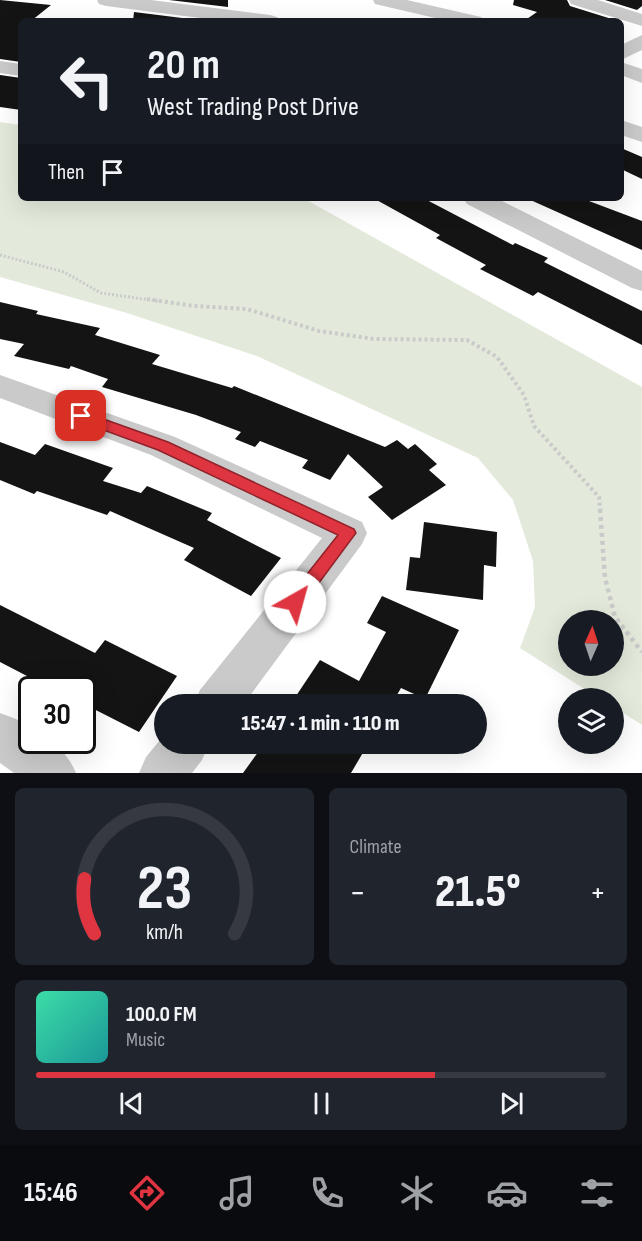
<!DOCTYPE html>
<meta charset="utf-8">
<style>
body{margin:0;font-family:"Sofia Sans Condensed",sans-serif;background:#20242c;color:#f1f3f6;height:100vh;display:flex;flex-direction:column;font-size:22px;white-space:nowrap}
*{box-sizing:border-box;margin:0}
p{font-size:20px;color:#9ea1a6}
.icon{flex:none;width:33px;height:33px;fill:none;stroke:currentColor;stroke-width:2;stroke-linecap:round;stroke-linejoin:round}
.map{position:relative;height:773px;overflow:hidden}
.details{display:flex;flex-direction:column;gap:15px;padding:15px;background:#0d0f14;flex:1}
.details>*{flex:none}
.guide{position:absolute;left:18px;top:18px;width:606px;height:183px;border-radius:9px;box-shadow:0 6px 24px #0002;background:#171b24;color:#f1f3f6;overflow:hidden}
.needle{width:39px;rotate:3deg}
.tools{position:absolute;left:558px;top:610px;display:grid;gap:12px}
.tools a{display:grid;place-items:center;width:66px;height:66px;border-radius:50%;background:#171b24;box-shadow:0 6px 24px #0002;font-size:30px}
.speed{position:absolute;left:18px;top:676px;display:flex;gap:12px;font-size:30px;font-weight:700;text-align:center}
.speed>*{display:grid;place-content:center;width:78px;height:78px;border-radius:50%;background:#171b24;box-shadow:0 6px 24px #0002;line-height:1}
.speed .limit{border:3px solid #111;border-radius:9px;background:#fff;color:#111}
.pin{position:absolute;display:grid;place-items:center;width:51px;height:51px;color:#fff;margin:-26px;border-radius:12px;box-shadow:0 3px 9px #0006}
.me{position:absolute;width:66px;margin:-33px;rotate:38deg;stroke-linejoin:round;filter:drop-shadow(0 0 4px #0008)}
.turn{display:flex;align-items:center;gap:21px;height:126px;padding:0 30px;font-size:27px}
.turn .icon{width:78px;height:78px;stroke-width:2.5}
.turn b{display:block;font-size:42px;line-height:51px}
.then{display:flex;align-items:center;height:57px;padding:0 30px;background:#0003;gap:12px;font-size:22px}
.big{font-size:45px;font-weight:800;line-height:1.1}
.details .tile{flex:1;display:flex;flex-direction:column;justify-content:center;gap:9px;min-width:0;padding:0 21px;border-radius:9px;background:#20242c}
.details .dial{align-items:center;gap:0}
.dial svg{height:156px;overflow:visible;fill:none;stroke:#363941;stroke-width:7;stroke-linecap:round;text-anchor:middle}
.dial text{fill:#f1f3f6;stroke:none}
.song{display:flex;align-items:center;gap:18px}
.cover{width:72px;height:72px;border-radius:9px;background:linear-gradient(135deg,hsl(160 70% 55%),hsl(180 70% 35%))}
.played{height:6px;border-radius:3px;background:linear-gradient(90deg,#de3540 70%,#363941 70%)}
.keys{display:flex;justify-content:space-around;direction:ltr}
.heat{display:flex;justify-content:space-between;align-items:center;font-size:33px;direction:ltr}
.details .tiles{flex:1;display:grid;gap:15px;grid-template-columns:1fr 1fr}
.tile:last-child{grid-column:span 2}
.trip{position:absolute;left:154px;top:694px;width:333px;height:60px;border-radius:30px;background:#171b24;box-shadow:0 6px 24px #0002;font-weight:800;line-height:60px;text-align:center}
.tabs{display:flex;height:96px;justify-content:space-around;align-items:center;background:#090b0e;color:#9ea1a6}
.tabs .icon{width:42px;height:42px}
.tabs .current{color:#de3540}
.tabs b{font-size:27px;color:#f1f3f6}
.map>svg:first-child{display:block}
.green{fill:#e3eadb;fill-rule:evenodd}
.building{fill:#141414}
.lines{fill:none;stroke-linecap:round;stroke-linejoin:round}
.path-far2{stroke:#cacaca;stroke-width:3;stroke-dasharray:2 2;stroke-linecap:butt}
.path-far1{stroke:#cacaca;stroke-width:4;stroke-dasharray:3 3;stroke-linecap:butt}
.path{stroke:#cacaca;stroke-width:4.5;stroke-dasharray:4 4;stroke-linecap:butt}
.minor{fill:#cacaca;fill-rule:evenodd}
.route{fill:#de3540;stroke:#90222a;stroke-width:1.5}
</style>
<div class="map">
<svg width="642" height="773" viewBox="0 0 642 773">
<rect width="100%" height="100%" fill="#fff"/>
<path class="green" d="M0,122L21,125V198H303L642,387V725L614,707V699H600L520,648L535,607L533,561L513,500L478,458L257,356L127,313L0,277ZM568,621H614V666H568Z"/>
<path class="building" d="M0,0L51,5L31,21H21V62L0,59Z
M169,0H228V7Z
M514,0H567L570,6L618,21H524L537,12L513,5Z
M605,0H642V6L637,10Z
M134,12L206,21H133Z
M0,75L21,78V110L0,107Z
M621,148L642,157V179L621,169Z
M373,198H423L513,245L515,243L548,258L544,262L642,311V345L538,292L533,296L480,269L486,265L436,238L440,235Z
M526,198H581L642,221V250Z
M0,302L38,311L36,314L100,328L95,335L160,355L152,364L232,388L234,386L385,447L397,440L408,449L415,444L437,464L429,470L446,485L392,520L368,497L383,487L348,454L330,480L302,468L308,460L260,441L255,447L235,439L241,432L196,415L102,387L108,379L71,366L69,369L14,356L24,344L0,339Z
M0,442L35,455L45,444L113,468L103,481L141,493L147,486L212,513L207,520L281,558L251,596L184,560L194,548L110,511L107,515L37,491L34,494L0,480Z
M424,522L497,532L496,567L484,565L483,600L406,590L410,557L420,558Z
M382,596L459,630L425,699L401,688L391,705H290L320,660L359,681L386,632L367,623Z
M0,605L95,653L105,640L177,676L139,732L82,703V690H54L0,662Z
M264,744H368L351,773H243Z"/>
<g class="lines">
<path class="path-far2" d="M0,255L64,272L101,293L158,301"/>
<path class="path-far1" d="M147,299L194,306L247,309L319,331L374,339L467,340L497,357L524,395L534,426L599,497L600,511"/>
<path class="path" d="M600,509L605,578L615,617L642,652"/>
<path class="minor" d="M97,0H151L270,15L277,17L280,21H224L106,6L99,4Z
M373,0H407L481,17L484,21H448L375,4Z
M569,0H598L642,14V26L571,4Z
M642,35V50L621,60V45Z
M0,61L21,64V76L0,73Z
M621,62L642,69V83L621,75Z
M621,120L642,127V142L621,135Z
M463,198H496L642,271V291L632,288L467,204Z
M0,375L175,437L362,522L367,533L362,544L243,705H194L200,690L322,538L151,455L0,398Z
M0,713L16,719L32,730V741C55,741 67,752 76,773H14L0,763Z
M165,734V744H209L202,760L192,773H139L146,757Z"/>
</g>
<path class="route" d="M81,411L168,442L354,529L356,533L301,607L295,609L289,607L287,602L289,597L338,535L158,450L76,420L74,416Z"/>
</svg>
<div class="tools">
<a><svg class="needle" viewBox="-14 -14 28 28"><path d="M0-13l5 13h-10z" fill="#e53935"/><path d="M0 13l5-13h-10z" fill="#9ea1a6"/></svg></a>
<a><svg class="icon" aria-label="layers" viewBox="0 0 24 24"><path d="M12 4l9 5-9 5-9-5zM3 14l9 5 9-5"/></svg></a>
</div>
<div class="speed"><div class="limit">30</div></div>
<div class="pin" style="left:81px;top:416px;background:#d93025"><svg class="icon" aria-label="arrive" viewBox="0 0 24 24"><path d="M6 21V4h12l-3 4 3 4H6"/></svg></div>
<svg class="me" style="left:295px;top:602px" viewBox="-20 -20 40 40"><circle r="19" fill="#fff"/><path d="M0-13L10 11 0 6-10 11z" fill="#de3540"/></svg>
<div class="trip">15:47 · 1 min · 110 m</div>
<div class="guide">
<div class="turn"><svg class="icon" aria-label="left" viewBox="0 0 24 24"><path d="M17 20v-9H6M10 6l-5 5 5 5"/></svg><div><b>20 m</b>West Trading Post Drive</div></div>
<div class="then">Then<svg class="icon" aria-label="arrive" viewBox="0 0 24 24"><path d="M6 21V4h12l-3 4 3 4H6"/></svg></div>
</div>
</div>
<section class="details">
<div class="tiles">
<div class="tile dial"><svg viewBox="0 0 100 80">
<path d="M14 69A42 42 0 1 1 86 69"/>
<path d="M14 69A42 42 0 0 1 9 41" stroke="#de3540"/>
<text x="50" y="56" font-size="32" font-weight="700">23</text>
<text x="50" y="72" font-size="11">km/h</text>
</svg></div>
<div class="tile"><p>Climate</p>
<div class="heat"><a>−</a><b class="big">21.5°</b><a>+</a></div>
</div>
<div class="tile">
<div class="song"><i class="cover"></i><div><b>100.0 FM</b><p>Music</p></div></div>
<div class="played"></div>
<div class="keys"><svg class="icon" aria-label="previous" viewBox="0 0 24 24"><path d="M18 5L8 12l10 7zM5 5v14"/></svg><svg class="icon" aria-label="pause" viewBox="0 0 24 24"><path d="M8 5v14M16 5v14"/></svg><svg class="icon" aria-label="next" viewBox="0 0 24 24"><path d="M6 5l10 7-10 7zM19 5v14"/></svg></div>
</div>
</div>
</section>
<nav class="tabs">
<b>15:46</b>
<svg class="icon current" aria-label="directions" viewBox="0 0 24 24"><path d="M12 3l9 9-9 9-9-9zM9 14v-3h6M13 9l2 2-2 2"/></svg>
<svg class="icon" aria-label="music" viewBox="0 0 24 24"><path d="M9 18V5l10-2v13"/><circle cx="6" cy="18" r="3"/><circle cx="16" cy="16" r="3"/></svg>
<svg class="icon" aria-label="phone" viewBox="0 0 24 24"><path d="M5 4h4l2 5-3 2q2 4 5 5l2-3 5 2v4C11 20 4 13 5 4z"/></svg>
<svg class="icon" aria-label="climate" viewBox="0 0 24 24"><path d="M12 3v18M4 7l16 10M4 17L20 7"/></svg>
<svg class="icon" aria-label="car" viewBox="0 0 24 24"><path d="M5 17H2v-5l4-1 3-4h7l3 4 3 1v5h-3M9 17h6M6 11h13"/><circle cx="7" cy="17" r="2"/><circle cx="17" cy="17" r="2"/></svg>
<svg class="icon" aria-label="filters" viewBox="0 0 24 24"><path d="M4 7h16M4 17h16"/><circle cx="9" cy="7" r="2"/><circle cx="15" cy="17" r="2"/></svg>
</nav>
